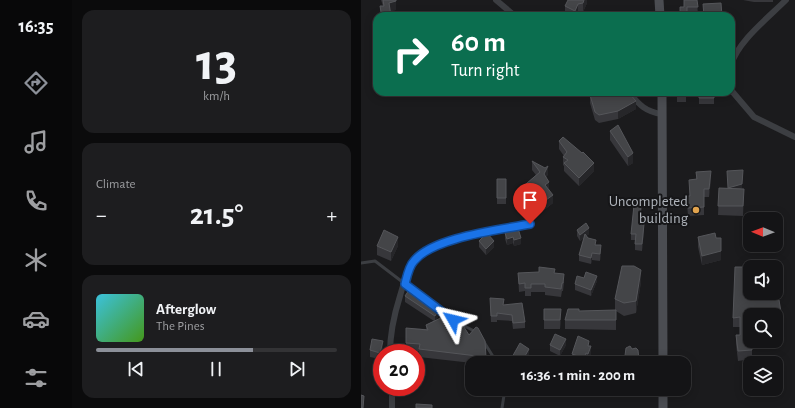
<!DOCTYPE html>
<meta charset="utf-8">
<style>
body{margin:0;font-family:"Alegreya Sans",sans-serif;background:#1d1d1f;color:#f1f3f6;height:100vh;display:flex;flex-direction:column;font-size:15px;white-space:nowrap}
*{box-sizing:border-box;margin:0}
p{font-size:13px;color:#9d9ea1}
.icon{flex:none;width:22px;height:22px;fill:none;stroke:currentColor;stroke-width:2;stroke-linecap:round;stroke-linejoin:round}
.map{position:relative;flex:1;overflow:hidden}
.sheet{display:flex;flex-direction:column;gap:10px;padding:10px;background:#0b0b0c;width:289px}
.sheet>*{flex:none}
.banner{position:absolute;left:12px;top:12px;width:362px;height:84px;border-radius:12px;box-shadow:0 2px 10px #0003,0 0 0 1px #333335;background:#0b6e4f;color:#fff;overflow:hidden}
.needle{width:26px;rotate:271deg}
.buttons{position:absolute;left:382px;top:212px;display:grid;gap:8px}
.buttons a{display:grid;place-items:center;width:40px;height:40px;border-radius:8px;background:#141416;box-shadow:0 2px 10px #0003,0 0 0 1px #333335;font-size:20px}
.speed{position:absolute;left:12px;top:344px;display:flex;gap:8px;font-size:20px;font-weight:700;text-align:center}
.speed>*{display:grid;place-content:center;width:52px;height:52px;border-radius:50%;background:#141416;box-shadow:0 2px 10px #0003,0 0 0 1px #333335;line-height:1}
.speed .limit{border:6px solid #d22;background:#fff;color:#111}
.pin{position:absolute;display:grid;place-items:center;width:34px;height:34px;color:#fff;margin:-41px -17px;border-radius:50% 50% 50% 0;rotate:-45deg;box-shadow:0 0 4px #0007}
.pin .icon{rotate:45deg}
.me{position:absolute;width:44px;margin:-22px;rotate:307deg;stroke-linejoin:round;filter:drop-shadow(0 0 3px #0008)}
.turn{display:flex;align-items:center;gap:14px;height:84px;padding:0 12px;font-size:18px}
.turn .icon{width:52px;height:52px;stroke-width:2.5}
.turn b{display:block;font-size:28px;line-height:34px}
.big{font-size:30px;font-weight:700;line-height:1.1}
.sheet .card{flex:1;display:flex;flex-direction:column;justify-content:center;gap:6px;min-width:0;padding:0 14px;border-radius:12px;background:#1d1d1f}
.sheet .dial{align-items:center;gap:0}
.dial b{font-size:52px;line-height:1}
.song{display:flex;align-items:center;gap:12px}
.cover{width:48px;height:48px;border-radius:6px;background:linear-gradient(135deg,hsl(190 70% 55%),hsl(100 70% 35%))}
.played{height:4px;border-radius:2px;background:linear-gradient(90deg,#8c9099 65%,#333335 65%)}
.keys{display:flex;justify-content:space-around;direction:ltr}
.heat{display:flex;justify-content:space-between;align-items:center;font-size:22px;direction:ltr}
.trip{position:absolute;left:104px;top:356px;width:226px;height:40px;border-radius:12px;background:#141416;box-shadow:0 2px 10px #0003,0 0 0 1px #333335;font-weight:700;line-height:40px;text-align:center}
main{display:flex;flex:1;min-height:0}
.tab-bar{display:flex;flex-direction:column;width:72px;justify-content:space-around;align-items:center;background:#080809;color:#9d9ea1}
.tab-bar .icon{width:28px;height:28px}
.tab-bar .active{color:#8c9099}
.tab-bar b{font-size:18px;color:#f1f3f6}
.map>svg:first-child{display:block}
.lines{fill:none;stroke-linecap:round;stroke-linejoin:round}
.lane{stroke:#3c3e42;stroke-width:3}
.street{stroke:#3c3e42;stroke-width:6}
.secondary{stroke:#4b4d52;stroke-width:9}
.wall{fill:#37373b}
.shaded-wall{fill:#262629}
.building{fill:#444548;stroke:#55565a}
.route-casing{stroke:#114b97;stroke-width:10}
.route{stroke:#1a73e8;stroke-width:7}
.poi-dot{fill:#e2a44e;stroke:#161618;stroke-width:1.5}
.labels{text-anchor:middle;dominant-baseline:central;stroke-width:4;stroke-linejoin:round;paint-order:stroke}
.poi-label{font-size:15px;fill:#afb4bb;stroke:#161618;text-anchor:end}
</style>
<main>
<nav class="tab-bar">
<b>16:35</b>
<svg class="icon active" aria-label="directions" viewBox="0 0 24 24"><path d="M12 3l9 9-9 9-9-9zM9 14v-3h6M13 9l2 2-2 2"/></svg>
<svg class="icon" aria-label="music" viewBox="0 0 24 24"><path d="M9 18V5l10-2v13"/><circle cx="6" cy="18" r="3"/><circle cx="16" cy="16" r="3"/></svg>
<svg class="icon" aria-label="phone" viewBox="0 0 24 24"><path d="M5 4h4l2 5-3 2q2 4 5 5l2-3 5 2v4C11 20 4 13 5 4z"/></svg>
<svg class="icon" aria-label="climate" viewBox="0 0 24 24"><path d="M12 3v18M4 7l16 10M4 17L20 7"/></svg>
<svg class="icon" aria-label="car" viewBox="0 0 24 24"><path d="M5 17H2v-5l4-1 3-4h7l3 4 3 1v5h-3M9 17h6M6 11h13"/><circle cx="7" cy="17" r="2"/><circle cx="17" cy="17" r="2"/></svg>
<svg class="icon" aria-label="filters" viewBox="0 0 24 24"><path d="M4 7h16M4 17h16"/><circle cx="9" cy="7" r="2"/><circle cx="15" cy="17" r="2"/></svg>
</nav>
<section class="sheet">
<div class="card dial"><b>13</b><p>km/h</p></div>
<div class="card"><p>Climate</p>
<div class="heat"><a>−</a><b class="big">21.5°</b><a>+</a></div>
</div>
<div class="card">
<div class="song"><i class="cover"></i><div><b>Afterglow</b><p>The Pines</p></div></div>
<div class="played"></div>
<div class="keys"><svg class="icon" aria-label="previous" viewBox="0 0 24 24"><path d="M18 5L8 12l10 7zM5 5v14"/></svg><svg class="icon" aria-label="pause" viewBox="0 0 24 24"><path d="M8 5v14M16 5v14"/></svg><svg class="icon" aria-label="next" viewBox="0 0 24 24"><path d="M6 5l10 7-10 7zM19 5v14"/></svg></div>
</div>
</section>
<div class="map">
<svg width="434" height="408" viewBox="0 0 434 408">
<rect width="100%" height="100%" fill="#1b1b1d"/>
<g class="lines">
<path class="lane" d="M0,263L14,261L52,290
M77,309L92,320L115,332
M123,342L136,363
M141,408L144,389"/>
<path class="street" d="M135,0L154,16
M370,65C377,41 407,18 425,0
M370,90L393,117L434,137
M268,92C278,105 285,112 301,114
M29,353C29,333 33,315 39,296C42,286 46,270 52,262C67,238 141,230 169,224
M31,387V408"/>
<path class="secondary" d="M298,0L299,16
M301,92L302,363
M302,389V408"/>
</g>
<path class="wall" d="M20,0H35V10L29,11L30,16H20L19,6H22Z
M226,0V3L222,12L217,13L216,16H204V6Z
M336,0L337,16H319L323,7Z
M382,0H412V2H393Z
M316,92H325V102H316Z
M338,92H353V104H338Z
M229,95L275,109L257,119L238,123L234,120L229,103Z
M249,131L272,163L267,166L249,140Z
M198,141L233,171L218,186L203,171V166L202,165V157L203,156L198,149Z
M171,161L187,174L185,178L192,203L178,214L171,204L168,207L159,198V189L175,175L171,170Z
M335,172L350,179L348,197H343V215L327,216L326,204V196H328L335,179Z
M136,179H145V204H136Z
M358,188H381L377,189H383L382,216L357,215Z
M280,212L279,224L283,231L281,251L274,250V240H270V234Z
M147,227L160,244L153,246L152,243L146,245L144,239V233L147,230Z
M216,230L228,234L225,236L227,238L235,245L240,252L239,261L231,260L230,264L218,261V255L223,238L219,241L216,236Z
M337,237L355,238L360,248V260L341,265L337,247Z
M118,241L133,247L125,255L118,247Z
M16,246H37L30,261L16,255Z
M157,273H194L203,282L202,291H201L200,297L184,295V292H170V296H164V291L158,292Z
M236,281L230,296L214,290V284Z
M280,282L275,313L263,316L255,311V330L204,329V320L218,311L254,310V299Z
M386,290L414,300L420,312V322H415V315H389V341H400V344L391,345V359L377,361L375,344V335H379V327H372V318Z
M44,296L79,314L75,320L90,323L108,335L124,341L125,363H111L58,357V351H45V328L65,329V325L73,321L44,302Z
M129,298L164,322V328L152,329L151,321L136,320V322H130Z
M183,309L200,318L199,329H183Z
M189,345H205L199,356L189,351Z
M228,346L230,356L227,363L225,362L224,363H211V354Z
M22,348L19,359L9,357V350Z
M168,355L164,363H150V359Z"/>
<path class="shaded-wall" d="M223,0H226V3L222,12V3Z
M35,1V10L28,11V3Z
M217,4V13L216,16H214V11Z
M275,101V109L257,119V111Z
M272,153V163L267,166V157Z
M233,163V171L218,186V178Z
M187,166V174L183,183V174Z
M350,171V179L348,197V189Z
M382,173L381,188L367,191V188Z
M188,182V190L184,185Z
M192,195V203L178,214V205Z
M171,196V204L168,207V199Z
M283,224V231L281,251V244Z
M228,228V234L219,241V235Z
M37,237V246L30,261V252Z
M152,237V243L146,245V239Z
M160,238V244L153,246V240Z
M360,238V260L341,265V256Z
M133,241V247L125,255V249Z
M240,245V252L239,261V254Z
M231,253V260L230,264V258Z
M280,270V282L275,313V301Z
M236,276V281L230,296V290Z
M79,308V314L74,322V316Z
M200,309V318L199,329V320Z
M205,339V345L199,356V350Z
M22,341V348L19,359V353Z
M230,346V356L227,363V354Z
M168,349V355L164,363H160Z
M225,353V362L224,363H223V358Z"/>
<path class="building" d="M22,0H35V1L28,3L30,16H26L25,12H20L19,6H23Z
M207,0H223L222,3L217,4L214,11L204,6Z
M323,0H336L337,7H326V16H319V7H323Z
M360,3L361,16H343L342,4Z
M236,92H267L275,101L257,111L238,115L234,112L229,95Z
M316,92H325V96H316Z
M338,92H353V98H338Z
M257,125L272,153L267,157L249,131Z
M202,137L221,153L222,152L233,163L218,178L203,163L207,160L202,157L206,152L198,141Z
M171,161L184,168L187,166L183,174L188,182L184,185L192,195L178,205L171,196L168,199L159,189L179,172Z
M382,170L381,184L367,188L366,171Z
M350,171L348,189H343V207L327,208L326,196H329L328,180L336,179L335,172Z
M136,179H145V198H136Z
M358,188L383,189L382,206H357Z
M273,205L280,206L279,224H283L281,244H274L275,234H270Z
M225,223L228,228L219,235L216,230Z
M156,225L160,238L153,240L152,237L146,239L144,233L148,230L147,227Z
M23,230L37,237L30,252L16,246Z
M126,233L133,241L125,249L118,241Z
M354,233L355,238H360V251L341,256L337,237Z
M224,234L227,238L235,240L234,245H240L239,254L231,253L230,258L218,255Z
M261,266H273L280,270L275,301L263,303L254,299Z
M178,267L194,269L193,273L203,274L202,283H201L200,289L184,287V284H170V288H164V283L158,284L157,273L178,272Z
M374,267H386V290L389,286V293H412L414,300H418L420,312L405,314V315H389V341H390L391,350L377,351L375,335H379V317L372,318Z
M225,272L236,276L230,290L214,284L216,276L223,278Z
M50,287L79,308L74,316L44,296Z
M129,298L143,299L142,305L161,303L164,322L152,323L151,315L136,313V316H130Z
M183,309H200L199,320H183Z
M207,309H218V311L255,310V320H204Z
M86,315L90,323L98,319L108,335L115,327L117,328L124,341L125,357H116V356L58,349L59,344L45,343V328L67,330L65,325Z
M194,334L205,339L199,350L189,345Z
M217,336L228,341L227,346H230L227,354L225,353L223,358L211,354Z
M11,339L22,341L19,353L9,350Z
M159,343L168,349L160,363H157L150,359Z
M269,346L271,349L275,348L277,350L278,360L276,363H272L267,361L263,363L265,348Z
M0,395L3,396L2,408H0Z
M55,404L71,405V408H55Z"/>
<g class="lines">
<defs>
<path id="route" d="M92,320L44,284C46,276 48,266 53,261C72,237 139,230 169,224"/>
</defs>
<use href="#route" class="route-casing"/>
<use href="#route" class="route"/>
</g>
<circle class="poi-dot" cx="335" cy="210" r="4"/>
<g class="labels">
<g class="poi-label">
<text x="327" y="201">Uncompleted<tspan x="327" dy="17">building</tspan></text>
</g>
</g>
</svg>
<div class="buttons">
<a><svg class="needle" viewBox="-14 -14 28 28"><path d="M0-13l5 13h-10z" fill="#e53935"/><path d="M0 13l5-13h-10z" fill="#9d9ea1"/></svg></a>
<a><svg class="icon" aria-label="sound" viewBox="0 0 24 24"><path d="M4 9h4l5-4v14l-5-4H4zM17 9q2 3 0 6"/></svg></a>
<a><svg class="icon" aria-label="search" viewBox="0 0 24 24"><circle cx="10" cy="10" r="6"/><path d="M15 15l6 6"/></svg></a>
<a><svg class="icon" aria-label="layers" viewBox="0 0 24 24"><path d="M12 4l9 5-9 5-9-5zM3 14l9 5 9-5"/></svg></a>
</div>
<div class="speed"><div class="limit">20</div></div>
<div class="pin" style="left:169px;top:224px;background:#d93025"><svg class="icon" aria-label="arrive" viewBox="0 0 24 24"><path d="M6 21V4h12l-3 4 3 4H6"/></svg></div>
<svg class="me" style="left:92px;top:320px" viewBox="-20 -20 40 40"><path d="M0-17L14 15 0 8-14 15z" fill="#1a73e8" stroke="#fff" stroke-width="4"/></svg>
<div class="trip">16:36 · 1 min · 200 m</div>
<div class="banner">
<div class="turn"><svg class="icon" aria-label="right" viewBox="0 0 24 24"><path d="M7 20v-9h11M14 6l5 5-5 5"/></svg><div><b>60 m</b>Turn right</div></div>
</div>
</div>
</main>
